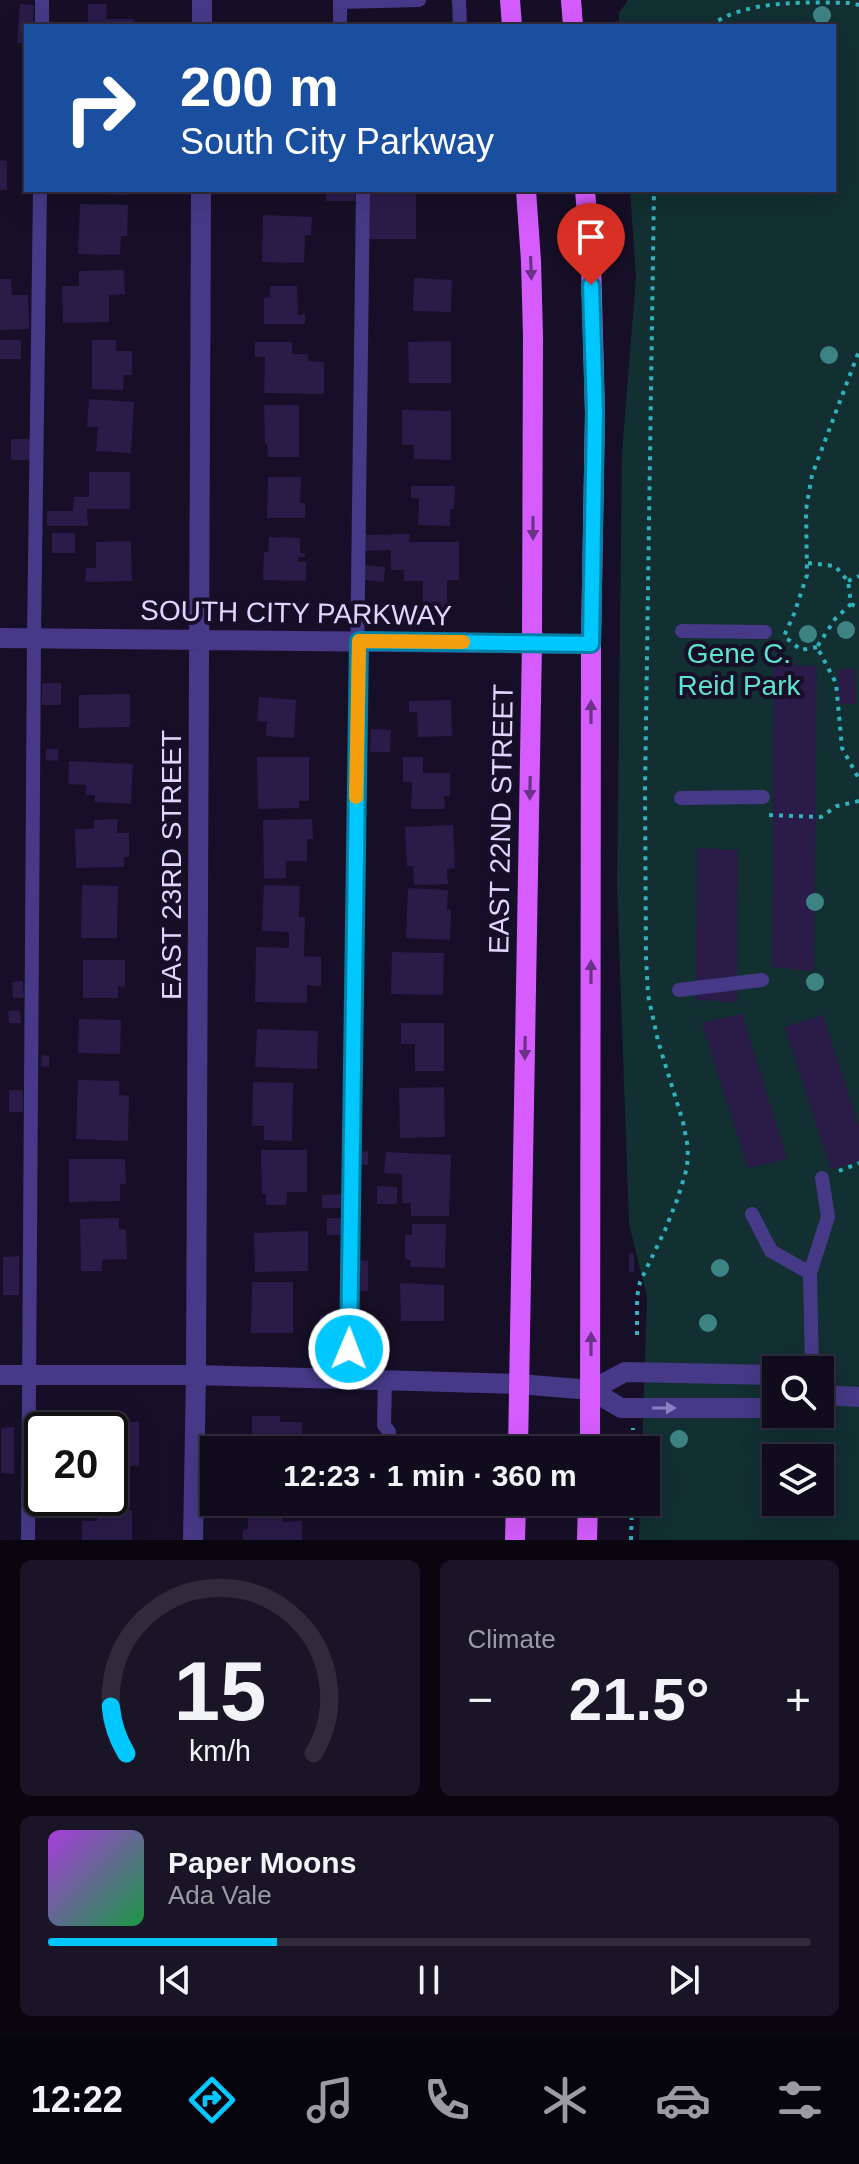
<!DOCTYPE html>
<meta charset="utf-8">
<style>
body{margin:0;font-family:Arial,sans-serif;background:#191426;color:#f1f3f6;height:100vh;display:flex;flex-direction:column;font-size:30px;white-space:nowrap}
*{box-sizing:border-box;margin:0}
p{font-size:26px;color:#9c9ba4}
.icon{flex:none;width:44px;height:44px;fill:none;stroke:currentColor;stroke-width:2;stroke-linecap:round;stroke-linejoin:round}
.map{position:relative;height:1540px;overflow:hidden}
.sheet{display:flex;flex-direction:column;gap:20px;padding:20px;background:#090610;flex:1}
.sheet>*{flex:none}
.guide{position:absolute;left:24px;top:24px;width:812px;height:168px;border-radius:0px;box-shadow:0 8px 32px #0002,0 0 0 2px #302b3b;background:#1a4fa0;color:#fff;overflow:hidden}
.controls{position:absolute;left:762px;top:1356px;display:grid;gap:16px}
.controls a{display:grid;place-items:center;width:72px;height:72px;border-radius:0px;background:#100b1d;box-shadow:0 8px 32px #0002,0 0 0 2px #302b3b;font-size:40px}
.speed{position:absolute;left:24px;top:1412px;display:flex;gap:16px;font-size:40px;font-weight:700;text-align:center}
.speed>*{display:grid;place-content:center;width:104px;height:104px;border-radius:50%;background:#100b1d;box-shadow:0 8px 32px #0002,0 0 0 2px #302b3b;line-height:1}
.speed .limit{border:4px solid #111;border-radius:12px;background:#fff;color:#111}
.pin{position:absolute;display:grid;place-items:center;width:68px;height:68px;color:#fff;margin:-82px -34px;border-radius:50% 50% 50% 0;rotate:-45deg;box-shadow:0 0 8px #0007}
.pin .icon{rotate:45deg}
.me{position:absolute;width:88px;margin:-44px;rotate:1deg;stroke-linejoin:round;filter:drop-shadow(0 0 6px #0008)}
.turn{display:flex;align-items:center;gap:28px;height:168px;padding:0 24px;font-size:36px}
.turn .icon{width:104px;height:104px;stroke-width:2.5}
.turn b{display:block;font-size:56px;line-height:68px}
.big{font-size:60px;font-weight:800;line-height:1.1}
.sheet .widget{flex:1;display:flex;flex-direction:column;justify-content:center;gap:12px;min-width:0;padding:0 28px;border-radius:12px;background:#191426}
.sheet .dial{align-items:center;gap:0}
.dial svg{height:208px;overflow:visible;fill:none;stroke:#302b3b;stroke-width:7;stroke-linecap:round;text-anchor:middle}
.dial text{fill:#f1f3f6;stroke:none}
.song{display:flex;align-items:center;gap:24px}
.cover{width:96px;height:96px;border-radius:12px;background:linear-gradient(135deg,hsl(280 70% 55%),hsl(140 70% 35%))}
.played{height:8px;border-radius:4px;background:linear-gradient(90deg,#01c7ff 30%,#302b3b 30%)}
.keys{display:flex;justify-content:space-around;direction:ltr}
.heat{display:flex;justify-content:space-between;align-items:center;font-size:44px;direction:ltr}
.sheet .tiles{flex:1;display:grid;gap:20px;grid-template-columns:1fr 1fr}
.widget:last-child{grid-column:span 2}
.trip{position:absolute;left:200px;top:1436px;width:460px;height:80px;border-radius:0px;background:#100b1d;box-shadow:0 8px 32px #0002,0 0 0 2px #302b3b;font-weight:800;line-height:80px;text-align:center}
.tab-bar{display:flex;height:128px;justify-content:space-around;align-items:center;background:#06040c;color:#9c9ba4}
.tab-bar .icon{width:56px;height:56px}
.tab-bar .current{color:#01c7ff}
.tab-bar b{font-size:36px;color:#f1f3f6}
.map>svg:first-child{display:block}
.green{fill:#122f31;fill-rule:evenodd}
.building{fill:#2a1b49}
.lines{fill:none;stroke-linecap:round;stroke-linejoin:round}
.path{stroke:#2eb2bb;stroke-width:4;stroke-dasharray:4 6;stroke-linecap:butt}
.service{stroke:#463987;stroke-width:14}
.minor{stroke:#463987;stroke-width:20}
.primary{stroke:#d65cff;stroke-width:20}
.tree{fill:#3e8384}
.oneway{fill:#6c3288}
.oneway2{fill:#8b7fbd}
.route-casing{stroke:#0181a6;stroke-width:20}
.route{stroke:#01c7ff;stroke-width:14}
.slow{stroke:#f59e0b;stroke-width:14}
.labels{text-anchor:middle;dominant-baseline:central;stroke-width:8;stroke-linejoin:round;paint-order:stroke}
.street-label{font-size:28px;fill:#dfd5ff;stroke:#160f27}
.park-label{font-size:28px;fill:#5ee2d1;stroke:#160f27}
</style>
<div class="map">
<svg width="859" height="1540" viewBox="0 0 859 1540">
<rect width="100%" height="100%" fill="#160f27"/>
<path class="green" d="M628,0H859V1540H639L640,1502H646V1450H642L647,1297L629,1224L617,886L622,452L636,277L630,190H834V26H619V13ZM776,1370H820V1414H776ZM776,1458H820V1502H776Z"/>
<path class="building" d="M20,4L34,5L33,26H26V43H17Z
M88,4H107L106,19H134V26H88Z
M0,160L7,161V190H0Z
M69,190H129L128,195L69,193Z
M326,190H355V201H326Z
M369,190H416V239H368Z
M80,204L128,205L127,236H121L120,255L78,254Z
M263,215L312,217L311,235H305L304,263L262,262Z
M124,270L125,294L109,295V322L63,323L62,286H79V271Z
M414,278L452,280L451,312L413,311Z
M0,279H11L12,295H28L29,329L0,330Z
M270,286H297L298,315L305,314V324H264V298L270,297Z
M0,340H21V359H0Z
M92,340H116V351H132V375H124L123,390L92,389Z
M451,341V383H409L408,342Z
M255,342H292V354H308V361L324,362V394L264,393L265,357H255Z
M89,399L134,402L131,453L96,451L98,427H87Z
M264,405H299V457H268L267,444H265Z
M402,410L451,411V460L414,459V445H402Z
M11,439H30V460H11Z
M89,472H130V509H87L88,526H47V511H73L74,497H89Z
M268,477H301L300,503H305V518H267Z
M411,486H455L454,509H450V526L418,525L419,498H411Z
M52,533H75V553H52Z
M410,534L409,542H459V580H447V611H423V581H404V570H391V550L363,551V535Z
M269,537L300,538V553H305V557H298V562H306V581L263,580L264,552H268Z
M131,541L132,581L85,582L86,568H96V542Z
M364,565L385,567L384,582L363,580Z
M774,664L817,666L814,971L772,967Z
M838,669H855L856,704H839Z
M42,683H61V705H42Z
M130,694V727L79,728V695Z
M259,697L296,700L294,738L266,736L267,722L257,721Z
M451,700L452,736L418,737L417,712H409V701Z
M371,729L391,730L390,752H370Z
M46,749H58V761L46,760Z
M257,757H309V801H299V808L258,809Z
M403,757H423V773H450V796H444L445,809H411L412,782H403Z
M69,761L133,764L131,804L95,802V795H86V785L68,784Z
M118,819L117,833H129V857H124V867L76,868L75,829H94V820Z
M312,819L313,839H307V861H286V878L264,879L263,820Z
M453,825L455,868L447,869L448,884L414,885L413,866H407L405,827Z
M697,848L738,850L737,1002L696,1000Z
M82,885L118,886L117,938H81Z
M264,885L300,886L299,917H305L304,956L321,957V986L307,985V1003L255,1002L256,947L289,948V932L262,931Z
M408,888L448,890L447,910H451L450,940L406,938Z
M392,952L444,953L443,995L391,994Z
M83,960H125V987L118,986V998H83Z
M23,981L24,998H13L12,982Z
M20,1010L21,1023H9L8,1011Z
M742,1014L787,1159L748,1168L702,1023Z
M823,1015L859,1127V1161L831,1170L785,1027Z
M79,1019L121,1020L120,1054L78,1053Z
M401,1023H444V1071H415V1044H401Z
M257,1029L318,1031L317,1069L255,1067Z
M42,1055L49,1056V1067L41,1066Z
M78,1080L119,1081V1095L129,1096L128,1141L76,1139Z
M253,1082L293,1083L292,1141L264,1140V1126H252Z
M444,1087L445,1137L400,1138L399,1088Z
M9,1090H23V1112H9Z
M261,1150H307V1192H287L286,1205H266V1194H262Z
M368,1151V1165H354V1153Z
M386,1152L451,1155L449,1216H411V1203H402V1174L384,1173Z
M69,1159H125L126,1184H120V1201L69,1202Z
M377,1186L397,1187V1204H377Z
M344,1194V1208H322V1195Z
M119,1218V1229L126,1230L127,1259L102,1260V1271H81L80,1219Z
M327,1218H342V1235H327Z
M412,1224H446L445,1268L411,1267V1260L405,1259V1235H412Z
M308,1231V1271L255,1272L254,1233Z
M629,1253H634V1272H629Z
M19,1256V1295H3V1257Z
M358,1260L368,1261V1291H358Z
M252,1282H293V1333H251Z
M400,1283L444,1285V1321H401Z
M320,1316H346V1338L320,1339Z
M252,1416H280V1422H302V1450H252Z
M101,1422H139V1466H110V1430H101Z
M14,1427V1474L1,1473V1428Z
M110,1496H119L118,1510H132V1540H82V1521H97V1513H89V1498H110Z
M473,1502H481V1517H473Z
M248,1513H283V1522L302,1521V1540H243V1530L248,1529Z"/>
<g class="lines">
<path class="path" d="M710,26C744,0 805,2 849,3L859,5
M808,563L835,566L848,581L851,604L835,619L817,647L836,683L842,748L859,779
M848,581L859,576
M851,604L859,608
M817,647L801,650L784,636L794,614L807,575L806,510L812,475L859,351
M769,815L821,817L837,806L859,801
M839,1171L859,1163
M637,1335V1297L640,1282L665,1230L677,1200L687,1168L688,1148L683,1122L658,1041L648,995L646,957L645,790L654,190
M633,1450V1428
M631,1540L632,1502"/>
<path class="service" d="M340,0V26
M459,0L460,26
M340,2L419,0
M42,26V0
M682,631L765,632
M681,798L763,797
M679,990L762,980
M752,1214L771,1251L810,1273L828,1217L822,1178
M810,1273L812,1370
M348,1379L363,190
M385,1380L384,1425L389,1432
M28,1540L34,638L40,190"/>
<path class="minor" d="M202,26V0
M0,638L591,644
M0,1375H196L519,1384L591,1390L621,1408H776
M591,1390L625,1372L776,1375
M820,1395L859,1397
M193,1540L196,1375L201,190"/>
<path class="primary" d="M510,0L512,26
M571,0L573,26
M585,190L591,262L595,413L591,644L590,1450
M518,1450L532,643L533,336L531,261L526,190
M515,1540L516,1502
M587,1540L588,1502"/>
</g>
<g class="tree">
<circle cx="822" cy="15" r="9"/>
<circle cx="829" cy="355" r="9"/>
<circle cx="846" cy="630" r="9"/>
<circle cx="808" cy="634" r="9"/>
<circle cx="815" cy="902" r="9"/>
<circle cx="815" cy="982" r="9"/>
<circle cx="720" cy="1268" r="9"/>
<circle cx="708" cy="1323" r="9"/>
<circle cx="679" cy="1439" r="9"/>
</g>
<defs><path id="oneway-solid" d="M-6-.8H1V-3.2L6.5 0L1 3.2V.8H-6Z" transform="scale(2)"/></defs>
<g class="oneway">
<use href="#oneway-solid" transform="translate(531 268) rotate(88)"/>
<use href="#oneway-solid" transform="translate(533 528) rotate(90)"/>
<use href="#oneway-solid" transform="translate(591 712) rotate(-90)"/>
<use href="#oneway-solid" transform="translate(530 788) rotate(91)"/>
<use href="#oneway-solid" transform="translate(591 972) rotate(-90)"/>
<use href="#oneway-solid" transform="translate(525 1048) rotate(91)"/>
<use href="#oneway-solid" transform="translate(591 1344) rotate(-90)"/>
</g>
<use class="oneway2" href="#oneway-solid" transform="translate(664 1408)"/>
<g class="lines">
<defs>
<path id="route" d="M349,1349L359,641L591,644L595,413L591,285"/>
</defs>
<use href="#route" class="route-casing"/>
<use href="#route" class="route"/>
<path class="slow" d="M356,797L359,641L463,642"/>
</g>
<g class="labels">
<g class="street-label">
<text transform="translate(296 613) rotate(1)">SOUTH CITY PARKWAY</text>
<text transform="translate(501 819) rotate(-89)">EAST 22ND STREET</text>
<text transform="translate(171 865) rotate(-90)">EAST 23RD STREET</text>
</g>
<g class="park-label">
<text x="739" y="653">Gene C.<tspan x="739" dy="32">Reid Park</tspan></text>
</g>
</g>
</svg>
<div class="controls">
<a><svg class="icon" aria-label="search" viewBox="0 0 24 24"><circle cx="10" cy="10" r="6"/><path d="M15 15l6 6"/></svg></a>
<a><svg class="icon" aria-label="layers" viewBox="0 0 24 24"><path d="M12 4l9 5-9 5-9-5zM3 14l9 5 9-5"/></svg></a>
</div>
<div class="speed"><div class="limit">20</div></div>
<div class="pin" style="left:591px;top:285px;background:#d93025"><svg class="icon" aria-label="arrive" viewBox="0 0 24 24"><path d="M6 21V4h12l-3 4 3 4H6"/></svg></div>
<svg class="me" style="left:349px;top:1349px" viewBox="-20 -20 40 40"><circle r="17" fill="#01c7ff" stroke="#fff" stroke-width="3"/><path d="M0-11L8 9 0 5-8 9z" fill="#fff"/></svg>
<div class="trip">12:23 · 1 min · 360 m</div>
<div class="guide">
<div class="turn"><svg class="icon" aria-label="right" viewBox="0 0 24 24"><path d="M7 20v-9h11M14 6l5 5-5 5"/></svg><div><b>200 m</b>South City Parkway</div></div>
</div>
</div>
<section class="sheet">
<div class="tiles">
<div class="widget dial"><svg viewBox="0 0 100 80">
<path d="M14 69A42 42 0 1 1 86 69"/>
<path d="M14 69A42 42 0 0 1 8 51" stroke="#01c7ff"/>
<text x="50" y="56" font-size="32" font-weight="700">15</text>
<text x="50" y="72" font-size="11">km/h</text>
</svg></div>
<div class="widget"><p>Climate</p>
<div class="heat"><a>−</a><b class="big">21.5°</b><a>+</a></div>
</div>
<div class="widget">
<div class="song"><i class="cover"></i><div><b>Paper Moons</b><p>Ada Vale</p></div></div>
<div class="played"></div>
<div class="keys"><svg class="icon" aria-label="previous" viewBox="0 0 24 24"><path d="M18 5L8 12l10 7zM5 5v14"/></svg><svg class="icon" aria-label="pause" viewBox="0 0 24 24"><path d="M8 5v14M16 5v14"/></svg><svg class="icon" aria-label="next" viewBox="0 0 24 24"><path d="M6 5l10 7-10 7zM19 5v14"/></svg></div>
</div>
</div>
</section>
<nav class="tab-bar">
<b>12:22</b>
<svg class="icon current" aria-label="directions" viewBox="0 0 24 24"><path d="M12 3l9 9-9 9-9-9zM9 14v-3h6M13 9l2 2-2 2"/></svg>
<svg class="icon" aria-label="music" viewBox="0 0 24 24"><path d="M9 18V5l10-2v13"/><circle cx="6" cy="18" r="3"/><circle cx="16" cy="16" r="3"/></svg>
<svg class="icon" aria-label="phone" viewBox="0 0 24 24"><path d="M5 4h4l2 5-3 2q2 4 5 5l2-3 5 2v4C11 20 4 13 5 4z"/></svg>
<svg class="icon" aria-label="climate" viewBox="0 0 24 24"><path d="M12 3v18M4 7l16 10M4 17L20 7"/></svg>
<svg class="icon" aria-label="car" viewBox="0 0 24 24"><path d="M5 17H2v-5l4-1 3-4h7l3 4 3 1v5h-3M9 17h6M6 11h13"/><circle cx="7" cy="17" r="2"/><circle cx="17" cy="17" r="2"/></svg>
<svg class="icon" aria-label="filters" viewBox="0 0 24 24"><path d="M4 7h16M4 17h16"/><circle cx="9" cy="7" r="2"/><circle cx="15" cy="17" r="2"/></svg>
</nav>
